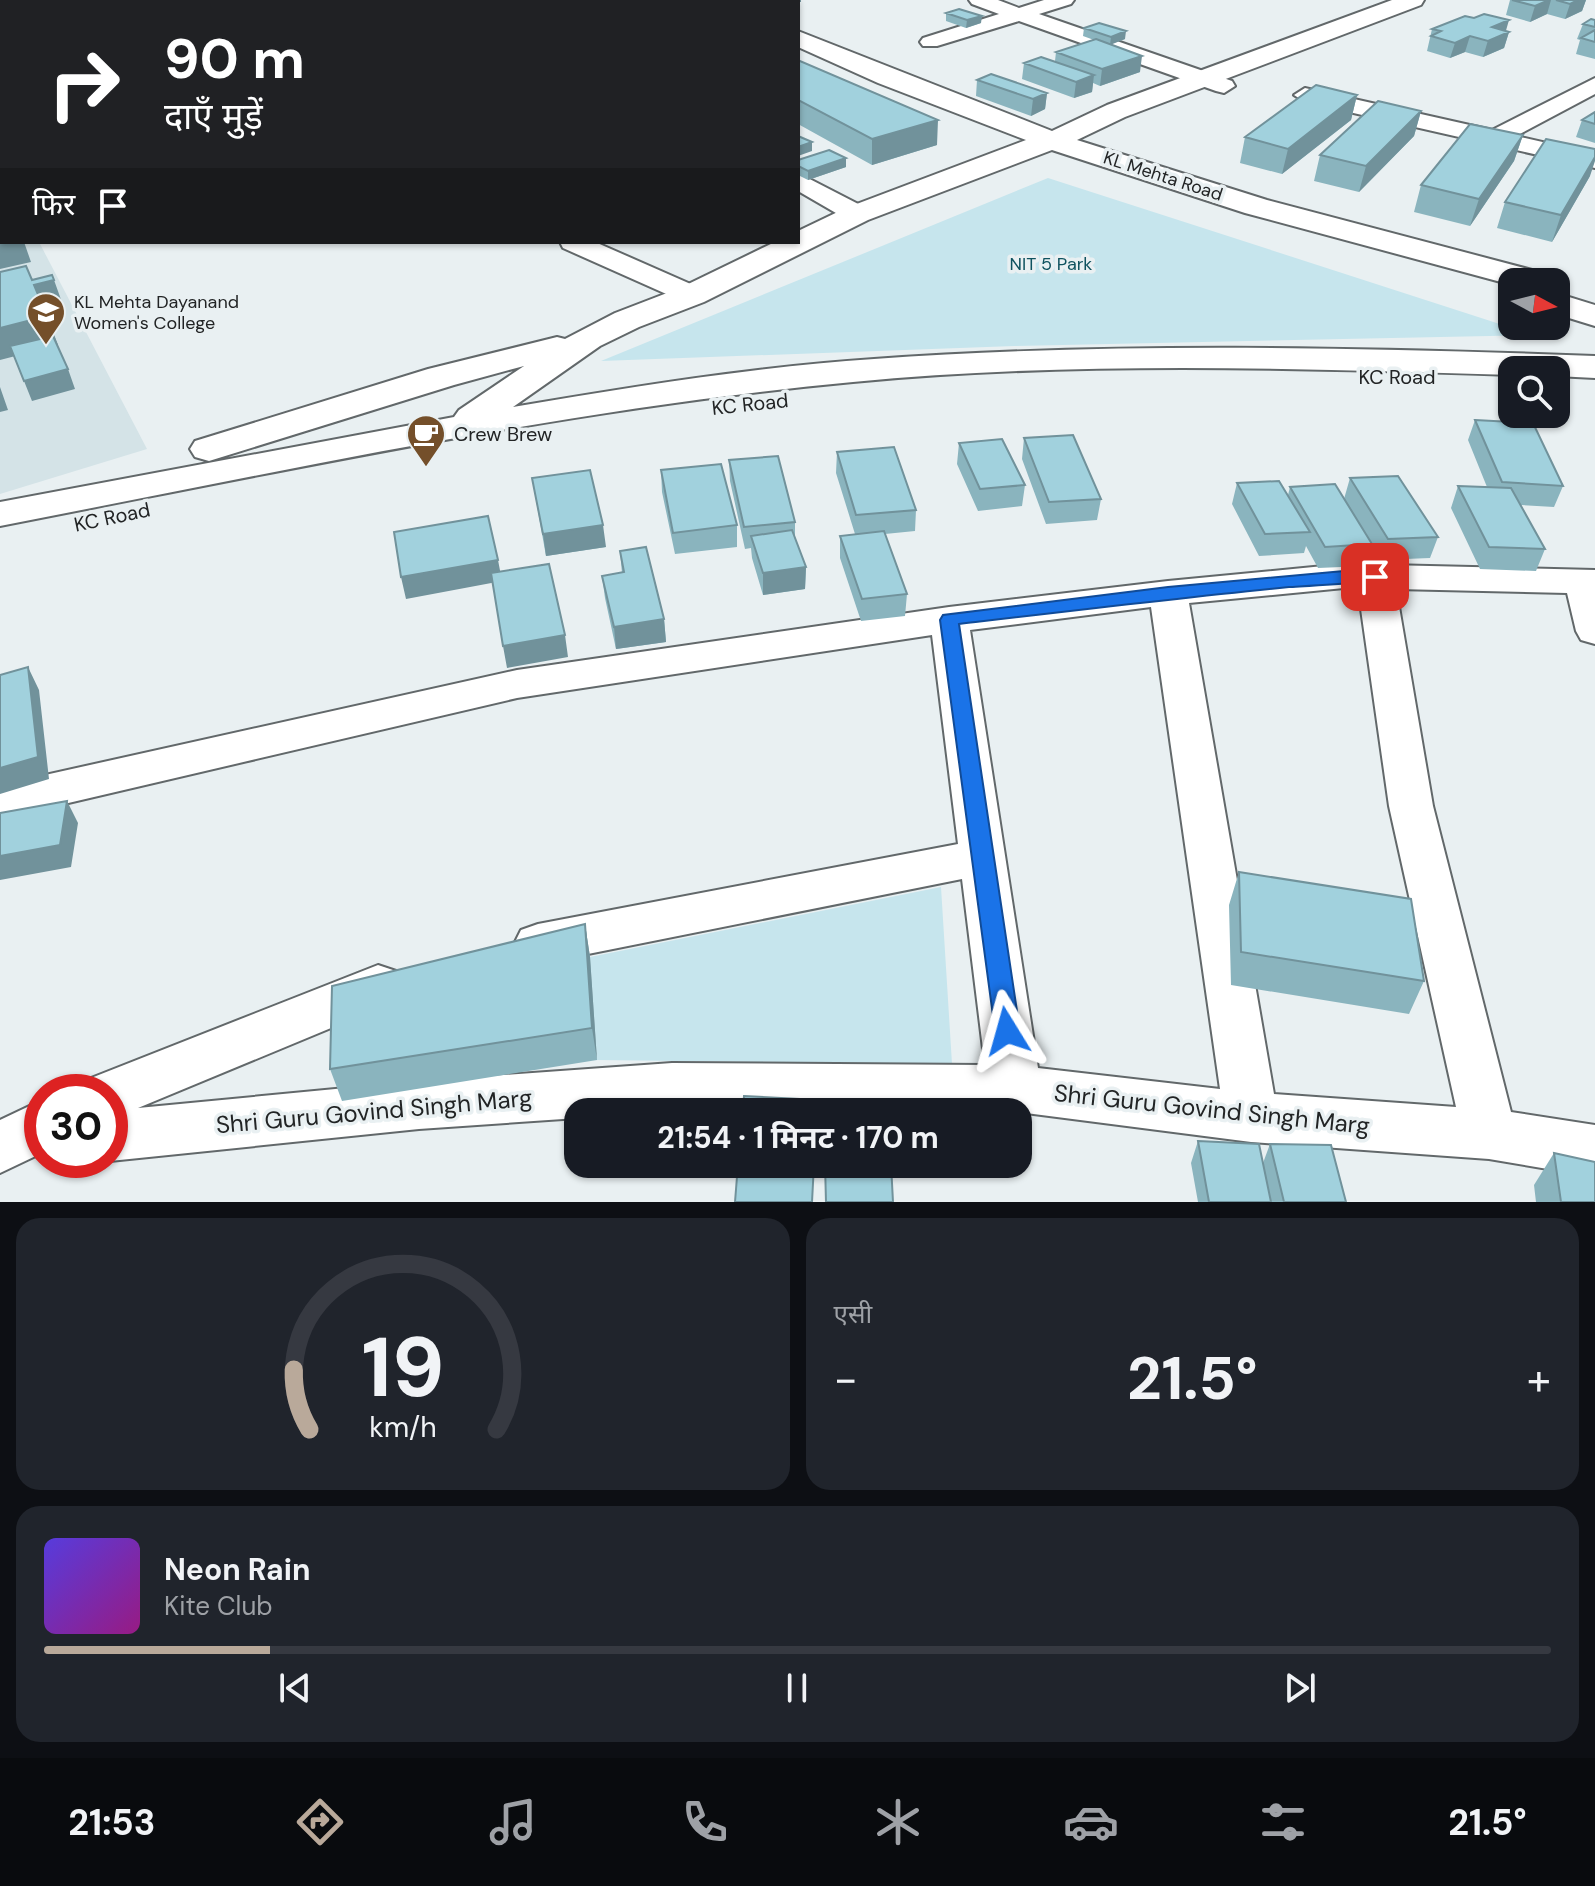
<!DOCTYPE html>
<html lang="hi">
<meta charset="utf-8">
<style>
body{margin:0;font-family:"DM Sans","Noto Sans Devanagari",sans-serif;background:#20242c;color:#f1f3f6;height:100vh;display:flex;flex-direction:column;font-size:30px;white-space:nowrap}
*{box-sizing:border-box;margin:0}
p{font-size:26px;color:#9ea1a6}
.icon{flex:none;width:44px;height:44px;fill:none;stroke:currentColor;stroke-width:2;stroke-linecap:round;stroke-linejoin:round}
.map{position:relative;height:1202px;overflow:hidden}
.side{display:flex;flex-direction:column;gap:16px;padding:16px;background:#0d0f14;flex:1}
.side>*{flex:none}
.guide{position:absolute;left:0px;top:0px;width:800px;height:244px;box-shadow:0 2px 6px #0004;background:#202124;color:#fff;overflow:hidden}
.needle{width:52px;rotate:97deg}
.controls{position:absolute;left:1498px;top:268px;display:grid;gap:16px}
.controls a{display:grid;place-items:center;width:72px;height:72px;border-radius:16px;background:#171b24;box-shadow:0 2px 6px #0004;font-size:40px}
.speed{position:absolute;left:24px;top:1074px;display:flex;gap:16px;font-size:40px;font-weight:700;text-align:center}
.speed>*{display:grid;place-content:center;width:104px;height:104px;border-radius:50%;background:#171b24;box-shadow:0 2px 6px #0004;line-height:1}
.speed .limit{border:12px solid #d22;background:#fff;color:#111}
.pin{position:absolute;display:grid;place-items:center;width:68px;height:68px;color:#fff;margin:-34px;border-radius:16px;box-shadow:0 4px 12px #0006}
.me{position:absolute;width:88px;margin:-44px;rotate:352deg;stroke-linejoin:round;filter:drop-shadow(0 0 6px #0008)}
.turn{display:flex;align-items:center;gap:28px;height:168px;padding:0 32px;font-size:36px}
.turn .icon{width:104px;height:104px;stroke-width:2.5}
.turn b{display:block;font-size:56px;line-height:68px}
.then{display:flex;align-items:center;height:76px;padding:0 32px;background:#0003;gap:16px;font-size:30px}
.big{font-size:60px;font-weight:700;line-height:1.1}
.side .widget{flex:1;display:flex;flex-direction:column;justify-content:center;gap:12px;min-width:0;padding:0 28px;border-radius:24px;background:#20242c}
.side .dial{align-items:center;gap:0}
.dial svg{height:208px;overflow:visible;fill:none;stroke:#363941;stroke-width:7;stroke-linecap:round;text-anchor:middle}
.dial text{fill:#f1f3f6;stroke:none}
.song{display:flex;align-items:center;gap:24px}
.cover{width:96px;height:96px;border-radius:12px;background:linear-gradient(135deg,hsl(250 70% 55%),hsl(310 70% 35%))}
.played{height:8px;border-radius:4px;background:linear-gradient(90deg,#b9a99a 15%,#363941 15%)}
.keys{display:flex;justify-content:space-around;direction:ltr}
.heat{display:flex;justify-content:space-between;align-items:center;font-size:44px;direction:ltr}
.side .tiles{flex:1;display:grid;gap:16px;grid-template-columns:1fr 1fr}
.widget:last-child{grid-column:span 2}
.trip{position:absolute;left:564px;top:1098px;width:468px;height:80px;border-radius:24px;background:#171b24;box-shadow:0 2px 6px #0004;font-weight:700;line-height:80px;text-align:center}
.menu{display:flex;height:128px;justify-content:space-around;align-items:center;background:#090b0e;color:#9ea1a6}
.menu .icon{width:56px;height:56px}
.menu .selected{color:#b9a99a}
.menu b{font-size:36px;color:#f1f3f6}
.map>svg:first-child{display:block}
.built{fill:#d4e3e7}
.green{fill:#c6e5ed}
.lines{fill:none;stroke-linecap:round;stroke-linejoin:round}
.street-casing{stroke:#62686a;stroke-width:4}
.secondary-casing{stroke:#62686a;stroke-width:4}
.street{fill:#fff;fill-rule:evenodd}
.secondary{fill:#fff;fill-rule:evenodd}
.wall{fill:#8ab4be}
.shaded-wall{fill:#71929b}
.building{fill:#a1d1dd;stroke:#71929b;stroke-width:2}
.route{fill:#1a73e8;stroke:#114b97;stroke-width:2}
.labels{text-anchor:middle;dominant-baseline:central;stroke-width:7;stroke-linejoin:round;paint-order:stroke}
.far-street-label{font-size:18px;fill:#222425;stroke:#e9f0f2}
.far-park-label{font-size:18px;fill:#0f525f;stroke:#e9f0f2}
.far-poi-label{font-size:18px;fill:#222425;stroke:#e9f0f2;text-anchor:start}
.street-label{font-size:20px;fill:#222425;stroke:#e9f0f2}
.poi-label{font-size:20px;fill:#222425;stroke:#e9f0f2;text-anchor:start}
.near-street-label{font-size:24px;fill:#222425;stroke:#e9f0f2}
</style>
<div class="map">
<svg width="1595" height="1202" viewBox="0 0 1595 1202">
<rect width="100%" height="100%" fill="#e9f0f2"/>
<path class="built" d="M0,169L2,242H39L147,449L0,494Z"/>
<path class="green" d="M1048,178L1534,335L1014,346L601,361Z
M941,887L952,1064L597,1060L590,957Z"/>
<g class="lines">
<defs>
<path id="street" d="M216,0H236L238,2H218Z
M428,0H449L451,2H430Z
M969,0H998L1019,8L1044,0H1074L1071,4L1039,14L1232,81L1235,86L1224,93L1216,91L1019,21L937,46H923L920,42L923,38L999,14L972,4Z
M1595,78V94L1516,136L1595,154V168L1305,102L1294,95L1305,88L1492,130Z
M2,94V108L0,109V95Z
M0,127H2L0,142Z
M798,173L866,208L870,214L866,220H848L798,191Z
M560,242H595L702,289L706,295L702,301L692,304L682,301L563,248Z
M1344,564L1595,570V644L1581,640L1576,631L1567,593L1396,589L1433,806L1511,1112L1595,1125V1177L1489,1159L1251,1142L1018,1112H578V1118L419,1129L110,1161L107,1160H110V1092H85L91,1078L378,965L396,971L403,986L396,1001L138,1108L419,1081L672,1063L985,1065L962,879L538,964L521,958L514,944L521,930L538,924L958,844L932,635L517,698L0,819V785L517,670L949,607L1168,581ZM1344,588H1358L1389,806L1456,1107L1274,1094L1189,603ZM1151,607L1220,1089L1038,1068L970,630Z
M42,1100V1153L0,1173V1120Z"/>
<path id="secondary" d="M704,0H730L731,2H705Z
M1392,0H1424L1421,5L1125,117L1077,140L1267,200L1551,275L1555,282H1512V285L1245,213L1052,150L868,220L704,302L639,327L600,346L513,407C632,387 753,367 874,359C1114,342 1355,347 1595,356V378L1556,376V370H1512V375C1296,368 1069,361 853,382C566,409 283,471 0,526V502L454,417L459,410L524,366L454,385L209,461L195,457L190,449L195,441L428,369L557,337L565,339L615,313L680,288L775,242H798V231L846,208L1026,140L878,83L798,47V31L1052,131L1107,105Z
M1556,293L1595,305V326L1556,314Z"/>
</defs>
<use href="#street" class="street-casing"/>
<use href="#secondary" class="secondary-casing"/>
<use href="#street" class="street"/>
<use href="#secondary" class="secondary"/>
</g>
<path class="wall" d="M743,0H801V2H743Z
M1510,0H1586L1582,11L1565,19L1547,14L1530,22L1506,15Z
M946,13L981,23L966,28L946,21Z
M1474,18L1509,32L1504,48L1483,57L1465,52L1450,58L1427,51L1432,29Z
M1595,20V59L1576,54L1580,40L1577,39L1583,24Z
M1084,28L1125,39L1111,44L1140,72L1100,86L1093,83L1092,92L1074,98L1022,79L1024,63L1055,61L1056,52L1094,40L1083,36Z
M798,61L937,145L872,165L798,124Z
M977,80L1047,93L1045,109L1031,116L976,96Z
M1357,95L1351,120L1282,174L1240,163L1245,137Z
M1421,111L1414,136L1359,192L1314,181L1320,155Z
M1595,112V143L1576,137L1582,120Z
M1523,135L1514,161L1470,226L1414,212L1421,185Z
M798,160L846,167L808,180L798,175Z
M1590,176L1552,242L1497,228L1505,202Z
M1475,420L1563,486L1554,507L1521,505L1545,549L1536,571L1480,569L1451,508L1458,486L1487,487L1468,440Z
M1024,438L1101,499L1097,520L1046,524L1022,459Z
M959,443L1025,485L1022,506L978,511L957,464Z
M837,452L916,510L915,531L885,534L907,594L905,616L861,621L840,558V536L855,534L836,473Z
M729,460L795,522V538L806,567L805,589L763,595L752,558L751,548L745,549L730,481Z
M661,470L737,525V547L675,554L662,492Z
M532,478L606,547L546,556Z
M1350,478L1438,537L1430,558L1380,560L1371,545L1365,566L1318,568L1306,546L1304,553L1259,556L1232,504L1237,483L1288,495L1290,487L1344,499Z
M620,551L664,619L666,642L616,649L605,598L602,576L622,573Z
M1239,872L1424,981L1409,1014L1231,985L1229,905Z
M585,924L590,957L597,1060L342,1101L330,1069Z
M1198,1141L1263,1163L1270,1144L1346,1202H1198L1191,1163Z
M1554,1153L1595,1202H1536L1534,1185Z"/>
<path class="shaded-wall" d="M38,0H50V2H27Z
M764,0H801V2H764Z
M1549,0H1551L1547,14L1530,22L1535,6Z
M1568,0H1586L1582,11L1565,19L1570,4Z
M982,16L981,23L966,28L967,20Z
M1509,20L1505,34L1509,32L1504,48L1483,57L1492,27Z
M1126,31L1125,39L1110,45L1111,37Z
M1470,36L1465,52L1450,58L1455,43Z
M1142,56L1140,72L1100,86L1102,69Z
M1094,75L1092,92L1074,98L1076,82Z
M1047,93L1045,109L1031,116L1033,99Z
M1357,95L1351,120L1282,174L1288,149Z
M1421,111L1414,136L1359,192L1366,166Z
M938,120L937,145L872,165V139Z
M1523,135L1514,161L1470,226L1479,199Z
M812,142V151L798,156V147Z
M1595,157V161L1590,176L1552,242L1561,215Z
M846,158V167L808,180V171Z
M2,168V197H0V169Z
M2,238V242H24L31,262L0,269V239Z
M54,280L64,308L44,313L34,285Z
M47,316L58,345L0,360V328Z
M68,369L75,389L32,401L24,381Z
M0,387L8,410L0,412Z
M603,525L606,547L546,556L543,534Z
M498,560L502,581L406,599L401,577Z
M806,567L805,589L763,595V573Z
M664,619L666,642L616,649L614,627Z
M565,635L568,657L507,668L503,646Z
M28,667L39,690L49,779L0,794V768Z
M67,801L78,823L71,867L0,880V856Z
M585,924L590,957L597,1060L592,1028Z"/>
<path class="building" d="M0,0H38L27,2H2V6L0,7Z
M151,0H156L159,2H142Z
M560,0H602L594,2H551Z
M1512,0H1549L1535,6Z
M1556,0H1578L1570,4Z
M959,9L982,16L967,20L946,13Z
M1484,14L1509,20L1492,27L1509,32L1488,41L1470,36L1455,43L1431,36L1441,31L1432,29L1465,16L1474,18Z
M1591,19L1595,20V27L1583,24Z
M1099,23L1126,31L1111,37L1084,28Z
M1595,30V42L1581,38Z
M1096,39L1142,56L1102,69L1056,52Z
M1041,57L1094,75L1076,82L1024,63Z
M798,61H800L938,120L872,139L798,100Z
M991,74L1047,93L1033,99L977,80Z
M1316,85L1357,95L1288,149L1245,137Z
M1378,101L1421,111L1366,166L1320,155Z
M1595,112V124L1582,120Z
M1470,124L1523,135L1479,199L1421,185Z
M798,136L812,142L798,147Z
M1546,139L1595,149V157L1561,215L1505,202Z
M0,148H2V168L0,169Z
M829,150L846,158L808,171L798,166V160Z
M0,190L2,194V238L0,239Z
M26,266L32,280L52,275L54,280L34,285L47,316L0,328V272Z
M53,336L68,369L24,381L10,346Z
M1475,420L1533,423L1563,486L1502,482Z
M1073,435L1101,499L1049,502L1024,438Z
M1002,439L1025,485L980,489L959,443Z
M894,447L916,510L856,515L837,452Z
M778,456L795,522L744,527L729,460Z
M721,464L737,525L673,533L661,470Z
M590,470L603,525L543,534L532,478Z
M1398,476L1438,537L1388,539L1350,478Z
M1279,481L1310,532L1265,534L1237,483Z
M1335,484L1372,544L1325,547L1290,487Z
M1458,486L1511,488L1545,549L1489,547Z
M488,516L498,560L401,577L394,532Z
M792,530L806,567L763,573L751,536Z
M884,531L907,594L862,599L840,536Z
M646,547L664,619L614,627L602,576L624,572L620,551Z
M549,564L565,635L503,646L491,573Z
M28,667L38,757L0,768V675Z
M67,801L60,845L0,856V813Z
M1239,872L1411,899L1424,981L1241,952Z
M585,924L592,1028L330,1069L332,986Z
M744,1096L818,1100L817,1112H743Z
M888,1103V1112H824V1104Z
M1198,1141L1259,1144L1271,1202H1209Z
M1270,1144L1331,1145L1346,1202H1284Z
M1554,1153L1595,1162V1202H1561Z
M738,1164H814L812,1202H735Z
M825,1164H891L893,1202H826Z"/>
<path class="route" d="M1344,571H1375L1384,577C1378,583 1304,586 1289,587C1178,598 1069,611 959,624L1020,1031L1016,1038L1007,1041L999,1038L995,1031L940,620L943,615L1168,587Z"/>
<defs>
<symbol id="school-pin" viewBox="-11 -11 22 30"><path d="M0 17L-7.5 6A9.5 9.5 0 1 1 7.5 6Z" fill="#744f2a" stroke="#e9f0f2"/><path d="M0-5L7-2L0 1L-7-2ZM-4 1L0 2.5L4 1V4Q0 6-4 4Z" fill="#fff"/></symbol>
<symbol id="cafe-pin" viewBox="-11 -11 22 30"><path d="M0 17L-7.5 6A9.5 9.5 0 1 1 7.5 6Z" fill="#744f2a" stroke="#e9f0f2"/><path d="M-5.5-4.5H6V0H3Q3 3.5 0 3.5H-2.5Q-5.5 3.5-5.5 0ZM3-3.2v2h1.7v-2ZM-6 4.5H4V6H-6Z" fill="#fff"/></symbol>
</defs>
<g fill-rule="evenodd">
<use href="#school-pin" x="24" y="290" width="44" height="60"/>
<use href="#cafe-pin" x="404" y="412" width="44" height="60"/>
</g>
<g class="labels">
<g class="far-street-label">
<text transform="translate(1163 176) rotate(18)">KL Mehta Road</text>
</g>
<g class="far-park-label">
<text x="1051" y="264">NIT 5 Park</text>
</g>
<g class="far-poi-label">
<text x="74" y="302">KL Mehta Dayanand<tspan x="74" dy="21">Women's College</tspan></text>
</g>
<g class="street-label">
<text x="1397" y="377">KC Road</text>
<text transform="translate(750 404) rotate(-6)">KC Road</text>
<text transform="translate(112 517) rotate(-12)">KC Road</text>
</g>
<g class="poi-label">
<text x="454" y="434">Crew Brew</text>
</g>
<g class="near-street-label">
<text transform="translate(1212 1109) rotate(6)">Shri Guru Govind Singh Marg</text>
<text transform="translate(374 1111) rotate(-5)">Shri Guru Govind Singh Marg</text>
</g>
</g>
</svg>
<div class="controls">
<a><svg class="needle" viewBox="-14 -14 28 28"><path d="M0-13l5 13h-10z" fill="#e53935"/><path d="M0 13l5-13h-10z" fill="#9ea1a6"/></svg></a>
<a><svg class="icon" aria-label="search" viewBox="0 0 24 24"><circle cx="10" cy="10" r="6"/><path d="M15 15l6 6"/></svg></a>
</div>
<div class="speed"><div class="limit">30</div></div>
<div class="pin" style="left:1375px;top:577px;background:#d93025"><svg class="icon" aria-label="arrive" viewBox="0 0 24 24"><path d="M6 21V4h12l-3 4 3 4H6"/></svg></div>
<svg class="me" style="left:1007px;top:1031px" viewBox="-20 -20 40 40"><path d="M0-17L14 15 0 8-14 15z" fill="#1a73e8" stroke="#fff" stroke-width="4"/></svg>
<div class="trip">21:54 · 1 मिनट · 170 m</div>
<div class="guide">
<div class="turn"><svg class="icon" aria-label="right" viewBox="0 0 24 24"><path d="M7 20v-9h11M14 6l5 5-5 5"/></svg><div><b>90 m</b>दाएँ मुड़ें</div></div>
<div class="then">फिर<svg class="icon" aria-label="arrive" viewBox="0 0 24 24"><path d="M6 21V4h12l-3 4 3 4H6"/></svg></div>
</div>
</div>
<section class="side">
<div class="tiles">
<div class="widget dial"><svg viewBox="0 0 100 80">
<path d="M14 69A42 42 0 1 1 86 69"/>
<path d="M14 69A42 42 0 0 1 8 46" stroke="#b9a99a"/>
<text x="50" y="56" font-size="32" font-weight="700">19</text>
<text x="50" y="72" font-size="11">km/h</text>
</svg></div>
<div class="widget"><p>एसी</p>
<div class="heat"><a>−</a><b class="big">21.5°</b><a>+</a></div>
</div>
<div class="widget">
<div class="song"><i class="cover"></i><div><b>Neon Rain</b><p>Kite Club</p></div></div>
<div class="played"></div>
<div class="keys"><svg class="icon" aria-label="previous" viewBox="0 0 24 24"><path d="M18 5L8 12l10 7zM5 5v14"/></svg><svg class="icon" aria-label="pause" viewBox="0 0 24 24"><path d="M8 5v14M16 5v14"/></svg><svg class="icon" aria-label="next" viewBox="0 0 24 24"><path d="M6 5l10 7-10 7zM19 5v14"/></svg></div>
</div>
</div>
</section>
<nav class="menu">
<b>21:53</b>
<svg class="icon selected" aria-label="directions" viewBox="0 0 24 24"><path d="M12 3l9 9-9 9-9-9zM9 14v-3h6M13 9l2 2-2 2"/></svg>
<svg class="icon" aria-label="music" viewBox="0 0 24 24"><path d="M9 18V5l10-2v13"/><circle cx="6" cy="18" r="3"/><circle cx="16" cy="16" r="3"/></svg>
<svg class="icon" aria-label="phone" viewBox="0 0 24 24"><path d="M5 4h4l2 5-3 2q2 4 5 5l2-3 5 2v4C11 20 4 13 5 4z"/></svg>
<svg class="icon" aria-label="climate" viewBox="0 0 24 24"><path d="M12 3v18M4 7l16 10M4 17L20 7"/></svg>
<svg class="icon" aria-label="car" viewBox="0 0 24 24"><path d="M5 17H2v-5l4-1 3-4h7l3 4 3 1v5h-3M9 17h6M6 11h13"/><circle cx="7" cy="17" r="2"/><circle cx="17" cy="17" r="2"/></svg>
<svg class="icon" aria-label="filters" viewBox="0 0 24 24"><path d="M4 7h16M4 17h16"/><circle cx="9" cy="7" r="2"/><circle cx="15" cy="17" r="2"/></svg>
<b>21.5°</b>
</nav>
